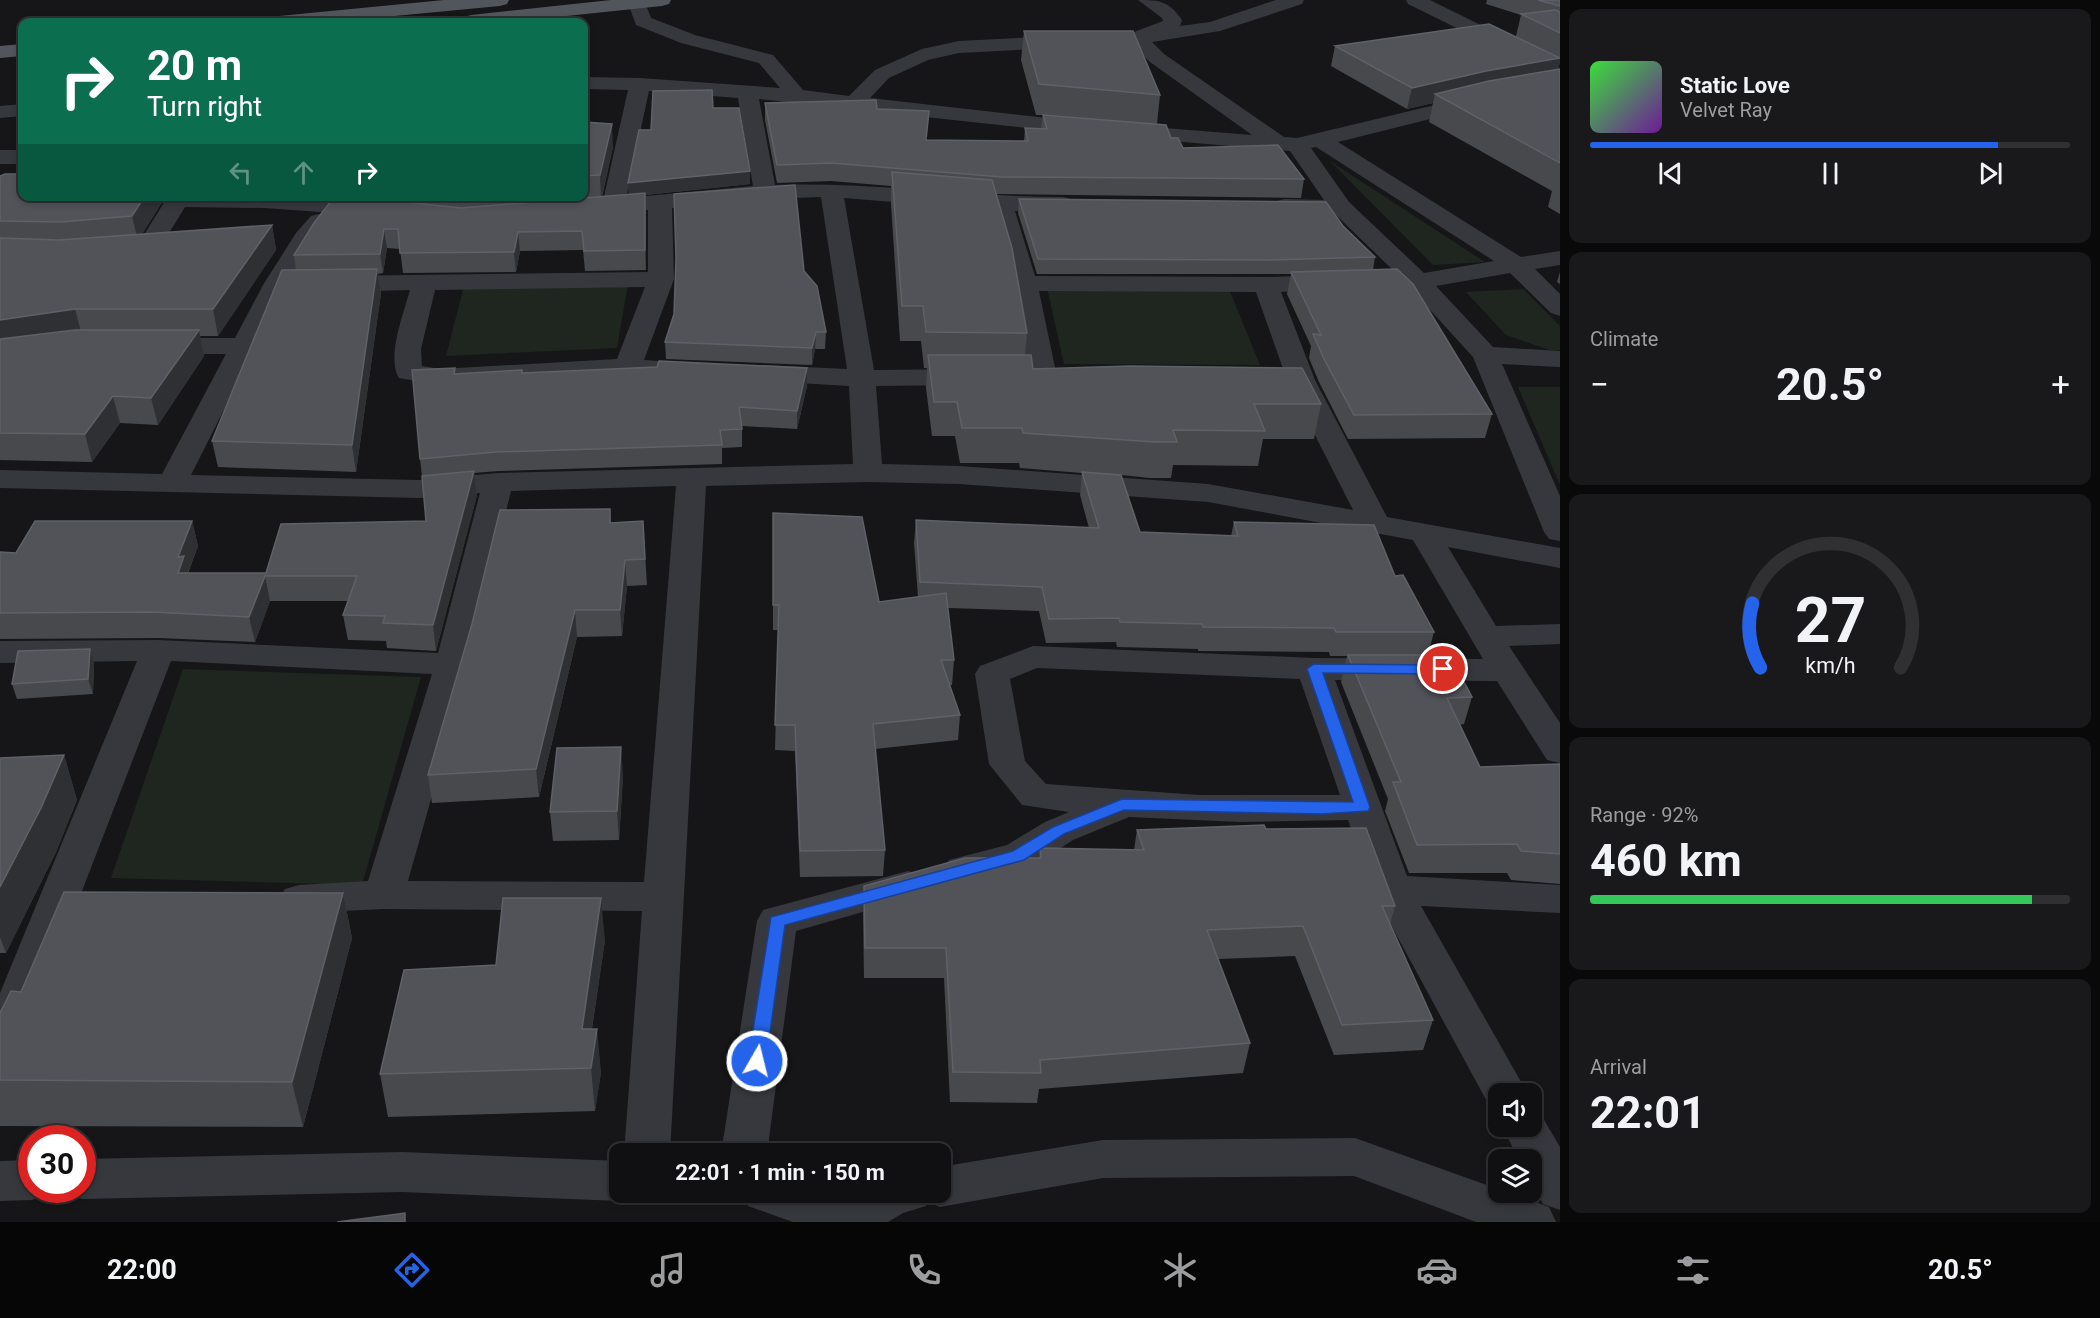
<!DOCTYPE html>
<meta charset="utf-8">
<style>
body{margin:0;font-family:Roboto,sans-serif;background:#19191b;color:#f1f3f6;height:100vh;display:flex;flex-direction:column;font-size:22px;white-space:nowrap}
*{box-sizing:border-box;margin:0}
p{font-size:20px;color:#9c9d9f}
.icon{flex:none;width:33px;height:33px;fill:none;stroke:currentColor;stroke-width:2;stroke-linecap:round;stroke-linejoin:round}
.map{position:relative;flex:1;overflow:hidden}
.panel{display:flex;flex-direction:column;gap:9px;padding:9px;background:#09090a;width:540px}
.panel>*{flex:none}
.top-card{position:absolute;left:18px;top:18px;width:570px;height:183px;border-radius:12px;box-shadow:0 3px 9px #0003,0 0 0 2px #303032;background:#0b6e4f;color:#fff;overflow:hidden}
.tools{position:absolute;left:1488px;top:1083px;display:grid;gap:12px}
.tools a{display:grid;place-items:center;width:54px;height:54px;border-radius:12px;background:#101012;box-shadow:0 3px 9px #0003,0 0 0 2px #303032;font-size:30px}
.speed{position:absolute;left:18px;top:1125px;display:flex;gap:12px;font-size:30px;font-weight:700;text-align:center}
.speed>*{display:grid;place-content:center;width:78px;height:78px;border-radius:50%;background:#101012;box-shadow:0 3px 9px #0003,0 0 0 2px #303032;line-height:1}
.speed .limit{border:9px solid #d22;background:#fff;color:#111}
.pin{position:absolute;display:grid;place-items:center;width:51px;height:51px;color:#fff;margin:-26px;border:3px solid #fff;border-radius:50%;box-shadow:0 2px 6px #0007}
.me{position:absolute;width:66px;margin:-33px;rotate:8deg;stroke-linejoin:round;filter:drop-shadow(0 0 4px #0008)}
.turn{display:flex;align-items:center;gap:21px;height:126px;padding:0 30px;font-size:27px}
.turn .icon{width:78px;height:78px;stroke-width:2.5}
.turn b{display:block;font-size:42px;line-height:51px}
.lanes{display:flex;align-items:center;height:57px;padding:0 30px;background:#0003;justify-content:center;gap:30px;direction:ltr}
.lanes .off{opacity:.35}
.big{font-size:45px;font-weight:700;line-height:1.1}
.panel .tile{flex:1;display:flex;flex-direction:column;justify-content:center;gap:9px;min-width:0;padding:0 21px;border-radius:12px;background:#19191b}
.panel .dial{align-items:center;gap:0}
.dial svg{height:156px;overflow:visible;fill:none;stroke:#303032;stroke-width:7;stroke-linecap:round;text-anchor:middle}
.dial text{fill:#f1f3f6;stroke:none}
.song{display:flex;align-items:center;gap:18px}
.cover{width:72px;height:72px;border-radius:9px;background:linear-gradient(135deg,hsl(120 70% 55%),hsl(280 70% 35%))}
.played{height:6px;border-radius:3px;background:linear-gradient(90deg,#2563eb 85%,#303032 85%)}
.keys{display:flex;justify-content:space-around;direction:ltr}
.heat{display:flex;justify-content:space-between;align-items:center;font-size:33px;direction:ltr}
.charge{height:9px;border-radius:4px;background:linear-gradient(90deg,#34c759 92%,#303032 0)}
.trip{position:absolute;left:609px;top:1143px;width:342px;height:60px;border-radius:12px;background:#101012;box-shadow:0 3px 9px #0003,0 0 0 2px #303032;font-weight:700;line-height:60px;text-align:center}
.tabs{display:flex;height:96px;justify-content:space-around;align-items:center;background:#060607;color:#9c9d9f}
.tabs .icon{width:42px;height:42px}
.tabs .selected{color:#2563eb}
.tabs b{font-size:27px;color:#f1f3f6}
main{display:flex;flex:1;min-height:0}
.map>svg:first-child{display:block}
.green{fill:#1e261f}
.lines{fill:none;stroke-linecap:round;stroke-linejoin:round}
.minor{fill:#37383d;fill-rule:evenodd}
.major{fill:#53555c;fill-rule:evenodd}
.wall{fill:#47494d}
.shaded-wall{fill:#2f3033}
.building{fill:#525359;stroke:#5f6168;stroke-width:1.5}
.route{fill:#2563eb;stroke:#184099;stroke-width:1.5}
</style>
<main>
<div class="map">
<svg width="1560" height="1222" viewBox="0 0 1560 1222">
<rect width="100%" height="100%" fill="#161618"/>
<path class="green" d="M1330,161L1485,262L1433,265Z
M628,284L617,348L446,356L464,286Z
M1047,288L1229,289L1260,365L1064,364Z
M1523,289L1560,326V350H1549L1506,335L1466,292Z
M1518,387H1560V485Z
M183,669L421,677L362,885L111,878Z"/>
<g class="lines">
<path class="minor" d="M630,0H644L651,18L695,35L773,55L803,90L849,96L875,70L922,49L959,41L1134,32L1163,21L1162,18L1138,0C1160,0 1169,1 1182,20L1180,26L1210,22L1276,0H1304L1302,4L1220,31L1152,42L1164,54L1284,137L1297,138L1481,94L1560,80V92L1482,106L1338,142L1521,257L1560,251V265L1535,269L1560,294V316L1551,313L1510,273L1436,286L1493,347L1560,351V367L1502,364L1560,496V541L1549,539L1544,532L1473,357L1411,289L1390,286L1386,281L1390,276L1397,274L1335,214L1277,211L1273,206L1277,201L1285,199L1324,200L1290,151L1064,132L759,99L775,185C871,182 967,197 1063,197L1071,199L1075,204L1071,209L1015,211L1035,276L1266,277L1333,275L1342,278L1346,283L1342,288L1281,292L1315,380L1387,517L1560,548V568L1448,547L1496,626L1560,624V644L1509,646L1560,723V763L1547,760L1497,681L1335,680L1407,876L1560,885V913L1421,906L1528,1094H1498V1110L1490,1107L1372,890L1348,820L1240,822L1129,817L1073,840L1033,866L963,884L949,880L943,870L949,860L1007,845L1045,822L1069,812L1022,805L989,764L975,674L980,666L1033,646L1314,658L1483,659L1413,540L1208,502L959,484L868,482L706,486L670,1154H624L642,911L384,909L299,913L285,909L279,899L285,889L299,885L368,881L432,674L171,661L22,1046L15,1058L0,1063V993L137,661L0,663V641L158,640L438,653L480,493L419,498L0,488V470L162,474L226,354H158L149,352L145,346L149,340L158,338H235L263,285L296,233L311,216L319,214L327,216L331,221C276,300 235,389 191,475L419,480L498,473L853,464L849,386L763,381L753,379L749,373L753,367L763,365L847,369L821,197L765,199L672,208L674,279L644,360L700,364L704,370L700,376L690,378L628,375L440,385L399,378C386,358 404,312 410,290L335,292L326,289L322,284L326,279L335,276L648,272V210L599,215L591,213L587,208L591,203L603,201L628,90L584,89V77L640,78L780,88L759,63L681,43L636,25L628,3ZM1132,44L1150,62L1252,135L1064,120L870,98L889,78L928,60L959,53ZM649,91L738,98L753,186L626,198ZM1316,147L1494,261L1424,273L1349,202L1311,148ZM844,198L991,210L1012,283L1029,377L1033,383L1043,385L1053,383L1057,377L1039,291L1256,292L1287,380L1353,510L1208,484L959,466L882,464L876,386L972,385L982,383L986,377L982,371L972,369L874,370ZM645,287L617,359L440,369L422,366L421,349L435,290ZM676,486L644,882L408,881L469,664L511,491ZM1037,668L1300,679L1340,795H1199L1046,784L1025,761L1010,679Z
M1406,0H1430L1517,43L1520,47L1517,51H1503L1408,4Z
M22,104V116L0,118V106Z
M0,150H22V164H0Z
M168,196H299L375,202L383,204L387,209L383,214L375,216L265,208L185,207L155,256L146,258L137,256L134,251Z
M908,871L922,875L928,885L922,895L796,931L767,1154H721L757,921L763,910Z
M1532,1110L1540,1113L1560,1147V1210L1543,1204L1532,1182V1160H1519L1502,1126H1532Z
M1355,1138L1498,1189V1192H1507L1549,1207L1556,1222H1476L1354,1176L1103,1178L940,1207L927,1202L926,1206L903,1213L888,1222H793L748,1206L742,1192H824L844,1199L856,1192H940V1167L1103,1140Z
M402,1152L620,1161V1192H638L620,1201L402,1192L82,1199L66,1193L64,1190H82V1159Z
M32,1160V1190H51L48,1194L32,1200L0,1201V1161Z"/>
<path class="major" d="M444,0H509L507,4L500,6L331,22H270L272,18L279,16Z
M611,0H671L669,4L662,6L509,22L462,21L464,17L471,15Z
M22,44V56L0,58V46Z"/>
</g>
<path class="wall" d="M1487,0H1560V62L1558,69H1560V214L1548,207L1552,191L1429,122L1433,103L1407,109L1331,66L1335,46L1516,36L1521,15L1486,4Z
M1024,31L1160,95L1157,124L1183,148L1304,179L1301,198L996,194L1027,333L1025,355L1033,369L1321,404L1314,439H1263L1258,466L1173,465L1171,478H1150L1121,475L1140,532L1231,536L1234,522L1395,576L1434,632L1428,655L1472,697L1464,724L1459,725L1480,767L1560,764V884L1511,880L1507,873H1409L1385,811L1388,799L1341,682L1347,656H1330L1329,652L1198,651V649L1117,647L1116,642L1046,643L1039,611L948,608L954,660L952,685H950L960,715L958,740L875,749L885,850L883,876L800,877L795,751L775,750L778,630H773V513L879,602L918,597L914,543L916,520L1089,528L1080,495L1082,473L1020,468L1019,463H960L955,436H932L926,388L927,368H924L921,341H900L891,204V186L831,181L777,183L765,120V103L877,109L927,140L1024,141L1025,128L1041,129L1043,115H1036L1021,60Z
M713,108L750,184L645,195L646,270L585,271L583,250L520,251L516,272L403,273L400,249L387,248L383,273L378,274L381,293L356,472L218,467L212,441L296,270L294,255L353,196H584V122L613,147L602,197L629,195L628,183L651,130Z
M0,176L166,196L142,234L272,225L276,250L218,336H200L204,356L158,425L120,423L92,462L0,460Z
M1019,199L1343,226L1375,257L1373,270L1492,414L1485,438L1348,439L1319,382L1309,358L1311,346L1287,294L1291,274H1037L1018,213Z
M804,271L826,332L825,349H815L812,365L666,359L665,342L674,314Z
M1560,272V284L1557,282Z
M522,373L807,386L797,429L742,426V447L722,448V464L498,471L474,473L477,495L436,651L387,648L386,641L348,640L343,615L348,601H270L255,642L158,638L0,639V552L16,553L192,521L198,546L188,573H266L426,521L422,476L420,459L456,374Z
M610,509L611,523L643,521L647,585L627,586L622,636L577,637L539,797L432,803L428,775Z
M90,649L94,664L93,694L17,699L12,684Z
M64,755L77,800L56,852L6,953H0V758Z
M623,776L619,840L553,841L550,812Z
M1266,829L1395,906L1390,924L1433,1020L1423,1050L1334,1055L1295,956L1218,959L1250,1043L1243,1073L1039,1089L1037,1103L950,1102L944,978H864L863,915L864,886L1039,858L1040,848L1134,850L1137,830Z
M343,893L352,938L303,1127L0,1126V1013L21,992Z
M605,940L592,1029L601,1072L595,1111L388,1117L380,1074L496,965Z"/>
<path class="shaded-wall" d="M1560,58V62L1556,78L1435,94L1433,103L1407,109L1412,88L1486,71Z
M612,124L613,147L601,199L600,175Z
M750,171V184L645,195L646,270L645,250L629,196L628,183Z
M145,196H166L138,241L132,216Z
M272,225L276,250L218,336L213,309Z
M384,229L387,248L383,273L380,254Z
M518,232L520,251L516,272L514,252Z
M377,269L381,293L356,472L352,445Z
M75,309L82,336L0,347V320Z
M199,330L204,356L158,425L151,398Z
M816,332L815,349L812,365V348Z
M807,368V386L797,429V411Z
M113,396L120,423L92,462L85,434Z
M474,471L477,495L436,651L433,625Z
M192,521L198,546L188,571L190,581L178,573V557Z
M625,560L627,586L622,636L620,610Z
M265,576L270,601L255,642L249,617Z
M575,610L577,637L539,797L536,769Z
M90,649L94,664L93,694L88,679Z
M621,747L623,776L619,840L617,811Z
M64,755L77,800L56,852L6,953L0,937V887Z
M343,893L352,938L303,1127L292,1082Z
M601,898L605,940L586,1068L582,1029Z
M597,1029L601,1072L595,1111L591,1068Z"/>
<path class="building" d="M1538,0H1560V6Z
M1555,10L1560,12V33L1521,14Z
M1489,24L1560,58L1486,71L1412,88L1335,46Z
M1024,31H1133L1160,95L1039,84Z
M1560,69V163L1435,94L1489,81Z
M712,90L713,108H739L750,171L628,183L639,130H651L653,91Z
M876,100L877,109L929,111L926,140L1028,141L1025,128L1047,129L1043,115L1166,125L1171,138H1178L1183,148L1278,145L1304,179L1002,177L831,163L777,165L765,103Z
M584,122L612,124L600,175L584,176Z
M892,172L992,180L1012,248L1027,333L926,332L923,306H902Z
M5,174H22V196H145L132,216L60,222L0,221V176Z
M795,185L804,271L817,286L826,332H816L812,348L665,342L674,314L676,259L674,194Z
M645,193V250L584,251L582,231L518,232L514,252L400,253L398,229H384L380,254L294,255L314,223L335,196H349L461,208Z
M1019,199L1326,202L1343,226L1375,257L1269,260L1038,259Z
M272,225L213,309H75L0,320V238L59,240Z
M377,269L352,445L212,441L282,270Z
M1397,269L1413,284L1492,414L1354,415L1324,359L1313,334L1321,335L1291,272Z
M75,330H199L151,398L113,396L85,434L0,433V339Z
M928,355H1031L1033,369L1129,366L1302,368L1321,404H1254L1265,431L1173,430L1177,442H1155L1023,433L1022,428H962L957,402H934Z
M659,361L807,368L797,411L739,407L742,429L720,430L722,445L496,452L420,459L412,370L455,368L454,374L522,370V373L657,367Z
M474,471L433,625L383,623L385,616L343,615L357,576H265L249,617L152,612L0,613V552L16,553L35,521H192L178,557L184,556L178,573H266L281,524L426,521L422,476Z
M1082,472L1121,475L1140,532L1238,536L1234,522L1374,525L1395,576L1403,575L1434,632H1336L1334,628L1203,627L1202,624L1120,622L1119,618L1049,619L1042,587L920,582L916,520L1099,528Z
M610,509V523L643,521L645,559L625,560L620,610H575L536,769L428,775L472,624L500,510Z
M773,513L862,517L879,602L946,593L954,660H941L960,715L873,724L885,850L800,851L795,725H775L779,605H773Z
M90,649L88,679L12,684L18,651Z
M1348,655H1450L1472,697L1447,698L1480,767L1560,764V854L1521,851L1517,844L1417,845L1393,782H1401Z
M621,747L617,811L550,812L557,748Z
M64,755L41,808L0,887V758Z
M1264,825L1266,829L1366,828L1395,906H1382L1433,1020L1342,1025L1303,926L1207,930L1250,1043L1040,1060L1041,1073L953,1072L946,948H865L864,886L965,858H1041L1040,848L1144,850L1137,830Z
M64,892L343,893L292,1082L0,1080V1013L11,991L21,992Z
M503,898H601L582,1029H597L591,1068L380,1074L404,970L496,965Z
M405,1213V1222H337Z"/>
<path class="route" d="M1314,664L1443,665L1450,669L1443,674L1323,673L1370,807L1368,811L1322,814L1124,810L1064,834L1024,860L785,925L766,1061L764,1066L757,1068L751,1066L748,1061L771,917L1013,851L1053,827L1122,799L1353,802L1307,669Z"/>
</svg>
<div class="tools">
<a><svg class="icon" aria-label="sound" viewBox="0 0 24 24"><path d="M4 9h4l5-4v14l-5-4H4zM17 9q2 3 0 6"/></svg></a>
<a><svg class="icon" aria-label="layers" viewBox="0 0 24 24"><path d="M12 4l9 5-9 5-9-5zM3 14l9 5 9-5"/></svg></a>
</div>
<div class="speed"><div class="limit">30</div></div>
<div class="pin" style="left:1443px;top:669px;background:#d93025"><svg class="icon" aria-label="arrive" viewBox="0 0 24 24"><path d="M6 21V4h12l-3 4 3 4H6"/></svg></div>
<svg class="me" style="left:757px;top:1061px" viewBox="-20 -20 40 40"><circle r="17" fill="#2563eb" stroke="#fff" stroke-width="3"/><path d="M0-11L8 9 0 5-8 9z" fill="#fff"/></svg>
<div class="trip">22:01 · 1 min · 150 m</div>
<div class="top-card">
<div class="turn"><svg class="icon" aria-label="right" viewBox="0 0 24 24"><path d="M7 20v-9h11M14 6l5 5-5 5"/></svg><div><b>20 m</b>Turn right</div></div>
<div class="lanes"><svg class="icon off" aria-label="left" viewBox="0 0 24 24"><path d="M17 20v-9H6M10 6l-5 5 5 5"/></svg><svg class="icon off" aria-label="ahead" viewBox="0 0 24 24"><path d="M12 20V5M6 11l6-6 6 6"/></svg><svg class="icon" aria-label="right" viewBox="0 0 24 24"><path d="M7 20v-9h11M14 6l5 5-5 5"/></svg></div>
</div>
</div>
<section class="panel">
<div class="tile">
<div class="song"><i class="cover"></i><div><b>Static Love</b><p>Velvet Ray</p></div></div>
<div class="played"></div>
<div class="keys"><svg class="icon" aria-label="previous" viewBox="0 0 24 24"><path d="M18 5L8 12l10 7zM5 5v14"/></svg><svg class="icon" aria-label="pause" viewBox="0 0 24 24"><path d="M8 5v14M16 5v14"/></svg><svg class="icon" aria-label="next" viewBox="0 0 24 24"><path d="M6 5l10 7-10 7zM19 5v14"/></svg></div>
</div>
<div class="tile"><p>Climate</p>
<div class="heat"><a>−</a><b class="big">20.5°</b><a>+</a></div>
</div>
<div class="tile dial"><svg viewBox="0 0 100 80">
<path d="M14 69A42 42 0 1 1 86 69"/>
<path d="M14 69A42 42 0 0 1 10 36" stroke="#2563eb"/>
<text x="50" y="56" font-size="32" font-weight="700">27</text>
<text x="50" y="72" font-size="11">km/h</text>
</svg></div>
<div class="tile"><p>Range · 92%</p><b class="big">460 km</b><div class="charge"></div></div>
<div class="tile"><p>Arrival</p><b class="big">22:01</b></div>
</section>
</main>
<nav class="tabs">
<b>22:00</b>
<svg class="icon selected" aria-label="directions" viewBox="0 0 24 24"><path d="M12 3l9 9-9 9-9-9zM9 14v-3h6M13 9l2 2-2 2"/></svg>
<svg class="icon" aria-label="music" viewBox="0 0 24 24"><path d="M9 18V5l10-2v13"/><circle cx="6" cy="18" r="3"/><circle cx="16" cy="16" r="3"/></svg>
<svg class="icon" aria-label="phone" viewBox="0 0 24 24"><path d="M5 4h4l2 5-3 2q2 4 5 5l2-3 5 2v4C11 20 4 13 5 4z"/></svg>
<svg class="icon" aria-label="climate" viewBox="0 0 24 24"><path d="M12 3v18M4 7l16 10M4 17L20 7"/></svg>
<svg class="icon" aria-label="car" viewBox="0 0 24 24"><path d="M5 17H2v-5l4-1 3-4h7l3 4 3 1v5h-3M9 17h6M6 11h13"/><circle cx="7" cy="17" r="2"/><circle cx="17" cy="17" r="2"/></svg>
<svg class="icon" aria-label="filters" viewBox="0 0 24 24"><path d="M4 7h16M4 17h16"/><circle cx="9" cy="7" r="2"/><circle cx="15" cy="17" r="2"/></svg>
<b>20.5°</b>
</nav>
